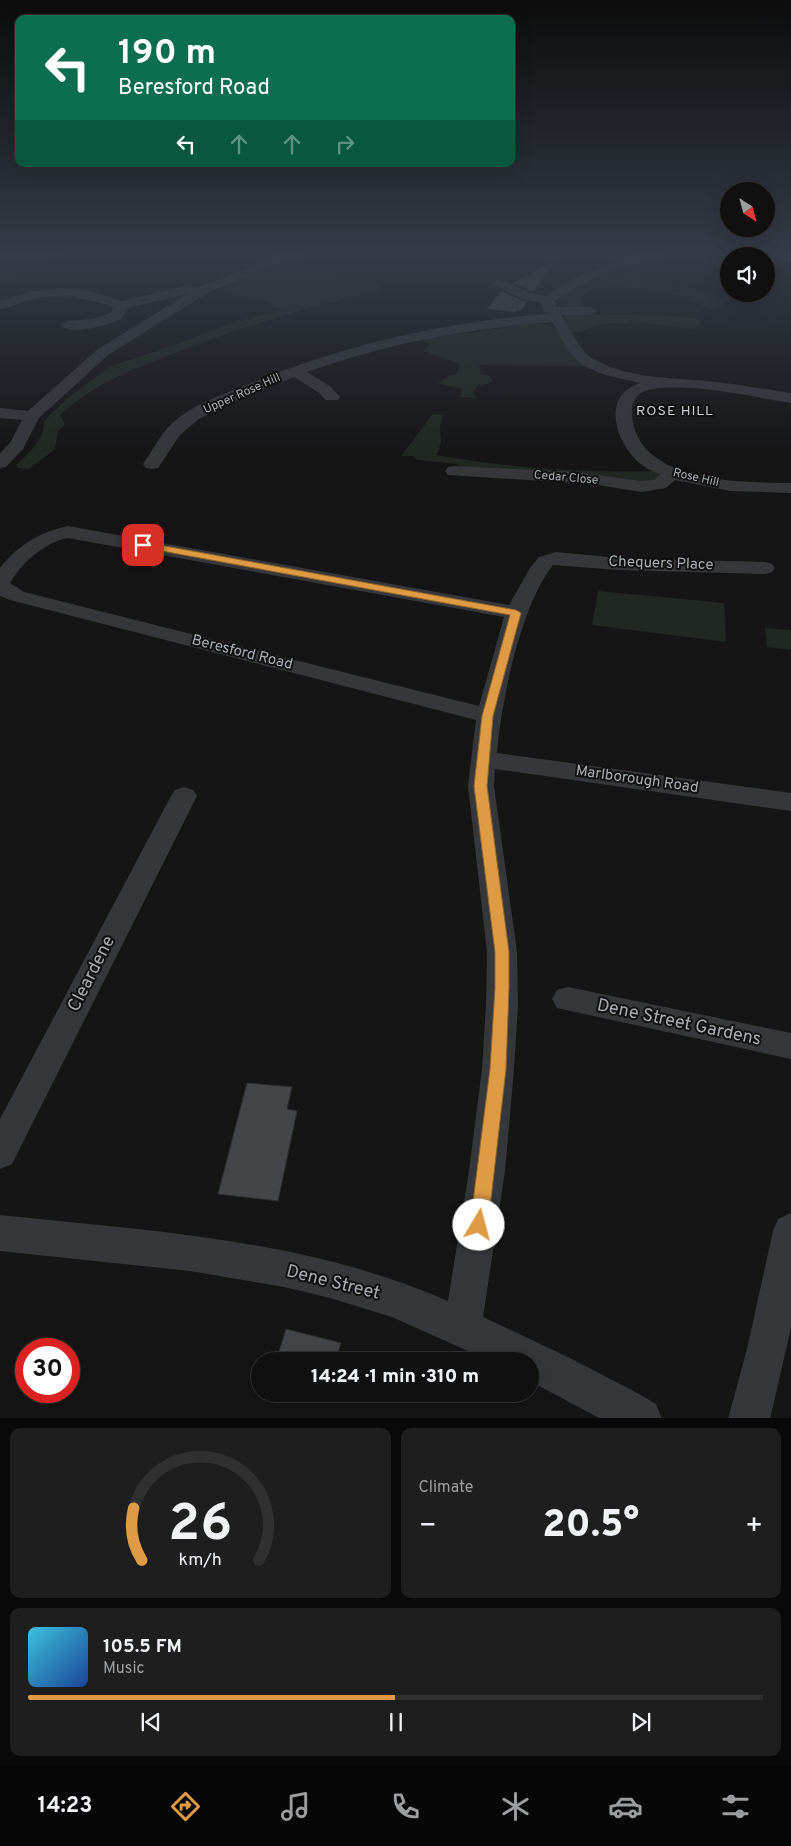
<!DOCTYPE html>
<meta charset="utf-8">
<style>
body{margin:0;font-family:Overpass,sans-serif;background:#1e1e1e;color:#f1f3f6;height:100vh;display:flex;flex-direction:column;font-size:19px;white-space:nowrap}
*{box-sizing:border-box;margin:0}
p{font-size:16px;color:#9c9d9f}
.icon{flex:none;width:28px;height:28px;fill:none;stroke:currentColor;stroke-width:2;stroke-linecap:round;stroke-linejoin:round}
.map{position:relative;height:1418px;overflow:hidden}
.sheet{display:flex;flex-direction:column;gap:10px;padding:10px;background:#090909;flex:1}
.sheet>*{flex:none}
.banner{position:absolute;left:15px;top:15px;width:500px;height:152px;border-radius:10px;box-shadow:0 5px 20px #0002,0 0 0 1px #303030;background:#0b6e4f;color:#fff;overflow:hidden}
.needle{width:32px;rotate:144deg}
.fabs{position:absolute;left:720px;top:182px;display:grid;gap:10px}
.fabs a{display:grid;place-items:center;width:55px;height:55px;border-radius:50%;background:#101010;box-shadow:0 5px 20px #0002,0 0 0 1px #303030;font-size:25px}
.speed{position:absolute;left:15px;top:1338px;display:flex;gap:10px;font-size:25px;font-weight:700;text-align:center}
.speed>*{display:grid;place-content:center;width:65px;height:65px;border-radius:50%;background:#101010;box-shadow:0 5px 20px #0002,0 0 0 1px #303030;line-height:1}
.speed .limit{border:8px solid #d22;background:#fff;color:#111}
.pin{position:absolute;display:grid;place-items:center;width:42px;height:42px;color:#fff;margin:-21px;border-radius:10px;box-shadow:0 2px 8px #0006}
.me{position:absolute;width:55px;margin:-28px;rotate:8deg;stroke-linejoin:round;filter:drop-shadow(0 0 4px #0008)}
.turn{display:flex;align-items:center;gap:18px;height:105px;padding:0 20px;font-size:22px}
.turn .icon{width:65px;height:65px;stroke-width:2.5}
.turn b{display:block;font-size:35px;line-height:42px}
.lanes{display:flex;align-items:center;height:48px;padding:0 20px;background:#0003;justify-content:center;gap:25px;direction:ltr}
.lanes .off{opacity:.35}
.big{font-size:38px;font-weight:800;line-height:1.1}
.sheet .card{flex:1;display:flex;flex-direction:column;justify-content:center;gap:8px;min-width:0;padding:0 18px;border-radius:10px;background:#1e1e1e}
.sheet .dial{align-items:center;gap:0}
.dial svg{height:130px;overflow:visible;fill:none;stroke:#303030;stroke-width:7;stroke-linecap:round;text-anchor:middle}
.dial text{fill:#f1f3f6;stroke:none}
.song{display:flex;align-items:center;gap:15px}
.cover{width:60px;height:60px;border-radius:8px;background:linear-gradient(135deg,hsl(190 70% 55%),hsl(220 70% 35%))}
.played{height:5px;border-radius:2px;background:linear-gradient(90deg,#de9b44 50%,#303030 50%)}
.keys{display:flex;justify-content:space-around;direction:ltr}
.heat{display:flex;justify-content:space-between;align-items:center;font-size:28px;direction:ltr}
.sheet .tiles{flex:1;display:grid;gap:10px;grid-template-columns:1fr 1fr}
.card:last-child{grid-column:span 2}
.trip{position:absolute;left:251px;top:1352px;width:288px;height:50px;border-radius:25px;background:#101010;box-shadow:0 5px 20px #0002,0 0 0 1px #303030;font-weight:800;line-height:50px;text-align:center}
.dock{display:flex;height:80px;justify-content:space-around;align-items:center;background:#060606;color:#9c9d9f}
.dock .icon{width:35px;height:35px}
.dock .selected{color:#de9b44}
.dock b{font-size:22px;color:#f1f3f6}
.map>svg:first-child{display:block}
.green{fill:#212822}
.building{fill:#444549;stroke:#2f2f32}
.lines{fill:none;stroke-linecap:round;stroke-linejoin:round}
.minor{fill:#36373b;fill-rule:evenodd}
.primary{fill:#525559;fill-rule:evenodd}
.route{fill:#de9b44;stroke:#90652c}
.labels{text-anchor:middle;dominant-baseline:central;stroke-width:4;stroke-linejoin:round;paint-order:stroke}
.far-street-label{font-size:12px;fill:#a8adb5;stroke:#101011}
.far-neighbourhood-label{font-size:14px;letter-spacing:1px;fill:#c8ccd1;stroke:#101011}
.street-label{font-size:15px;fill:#a8adb5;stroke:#101011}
.near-street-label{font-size:18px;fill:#a8adb5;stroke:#101011}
</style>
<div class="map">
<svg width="791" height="1419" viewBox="0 0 791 1419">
<rect width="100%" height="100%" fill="#151516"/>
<path class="green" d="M0,254H59L0,281Z
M298,260L378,284L381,290C308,307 240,327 170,355C129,371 94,384 60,415L65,424L58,431L55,449L29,469L18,468L16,465C29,452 45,440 44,421L68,398L109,367L178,344L226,325L282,309L272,307L269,303L218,290L261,271Z
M605,274L628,275L714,294L713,295L727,300L723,306L710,308L688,300L689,297C679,294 668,294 658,292C631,287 604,278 581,297L583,307L575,309L556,304C565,288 589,281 605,274Z
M576,314L670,316L695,318L701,321L699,325L691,329L631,321L629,324C621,324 610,322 602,324C582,328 575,343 563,319L564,315Z
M532,324H543L556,328L592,366L479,365L481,374L488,375L493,381L487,384L478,385L473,392L476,398L460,397L462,389L438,383L448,376L457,374L459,364L424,351L429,345L424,339Z
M433,414L443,415L440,425L441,442L437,455C510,468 580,473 655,471L659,473V478L653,481L636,483L463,468L457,464L417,460L413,456H401Z
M598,591L724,603L726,642L592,625Z
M765,628L791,630V650L767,647Z"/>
<path class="building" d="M555,260L534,292L512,283Z
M501,291L525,302H527L521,311L517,310L516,312L487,309Z
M247,1083L292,1087L287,1109L297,1111L278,1201L218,1194Z
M286,1329L341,1343L335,1361H276Z"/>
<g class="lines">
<path class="minor" d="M282,254H299L297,257L209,292L108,355L39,418L23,449L6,467L0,468V453L10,443L22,420L0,418V408L28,411L98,349L187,294L127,308L122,319C110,324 70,337 61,325L68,321L93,319L111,313L113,307C87,298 61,293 33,299C22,302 11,307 0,310V301L31,292L61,288L90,291L122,301L190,285L196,288Z
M642,254H664L662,257C624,266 588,278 555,301L557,307H590L597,311L590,315H561C568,326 580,349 589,356C620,378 671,378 708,381C736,384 763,389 791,393V403C754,397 682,381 648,390C635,394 631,403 632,416C639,484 740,482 791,483V493L730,491L675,480L666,488L641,492L592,484L448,475L445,471L448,467L454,466L575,472L641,481L654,480L660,474C651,471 643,467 636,460C614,438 602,394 641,383C617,378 586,373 570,353C563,344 559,332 552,322C468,329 386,343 307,372L331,387L340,397L338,400H326L319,393L294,377L225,405L199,419L180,435L158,468L152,469L146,468L143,464C154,448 162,431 177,419C198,402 225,394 249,384C344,345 444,322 547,314L543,311L542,303L526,300L494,286L492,283L499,279L534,294L546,296C575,275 608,263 642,254Z
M68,526L509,605L530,568L539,557L556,552L619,558L765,562L772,564L775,568L772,572L765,574L619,570L553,565C521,604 501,703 497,753L791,793V811L495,769L494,786L517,952L518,1006L514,1069L505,1171L483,1317L570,1358L639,1394L656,1404L662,1419H601L530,1381V1361H490L392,1317L330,1298L284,1287L190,1271L0,1251V1215C152,1231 306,1239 448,1301L469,1171L482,1069L486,1006L487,952L468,786L476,720L10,600L0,596V568C18,545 40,532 68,526ZM68,538L504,617L479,706L24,592L10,583C22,563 44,542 68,538Z
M184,787L193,790L197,796L12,1164L0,1169V1119L171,796L175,790Z
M568,987L791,1033V1059L557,1008L552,999L557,990Z
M791,1213V1328L770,1419H728L747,1349L773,1231L778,1219Z"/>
<path class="primary" d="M773,254H791V262L775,257Z"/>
</g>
<linearGradient id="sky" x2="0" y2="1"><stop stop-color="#0c0c0c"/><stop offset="0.56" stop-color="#353b47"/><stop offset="1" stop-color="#353b47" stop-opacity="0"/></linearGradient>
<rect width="791" height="453" fill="url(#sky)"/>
<path class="route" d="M143,542L516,610L521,613L493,716L487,786L509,952V988L506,1069L488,1225L485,1231L479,1233L473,1231L470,1225L490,1069L495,988V952L474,786L482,716L510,615L140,547L139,545Z"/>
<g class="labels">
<g class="far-street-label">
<text transform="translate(242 394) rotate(-24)">Upper Rose Hill</text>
<text transform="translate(566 478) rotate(5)">Cedar Close</text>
<text transform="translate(696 478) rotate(13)">Rose Hill</text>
</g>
<g class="far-neighbourhood-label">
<text x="675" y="411">ROSE HILL</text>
</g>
<g class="street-label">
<text transform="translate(661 564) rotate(2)">Chequers Place</text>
<text transform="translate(242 653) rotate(14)">Beresford Road</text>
<text transform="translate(637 780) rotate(8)">Marlborough Road</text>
</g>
<g class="near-street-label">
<text transform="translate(92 974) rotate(-63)">Cleardene</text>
<text transform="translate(679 1023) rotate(12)">Dene Street Gardens</text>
<text transform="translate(333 1283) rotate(14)">Dene Street</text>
</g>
</g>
</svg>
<div class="fabs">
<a><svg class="needle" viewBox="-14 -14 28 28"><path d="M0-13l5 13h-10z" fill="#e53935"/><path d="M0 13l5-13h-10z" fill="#9c9d9f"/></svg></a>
<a><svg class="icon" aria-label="sound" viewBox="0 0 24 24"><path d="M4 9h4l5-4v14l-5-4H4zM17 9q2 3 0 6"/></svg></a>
</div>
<div class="speed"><div class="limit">30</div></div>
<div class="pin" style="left:143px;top:545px;background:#d93025"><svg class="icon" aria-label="arrive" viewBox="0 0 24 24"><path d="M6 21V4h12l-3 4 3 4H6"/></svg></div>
<svg class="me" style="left:479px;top:1225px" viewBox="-20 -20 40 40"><circle r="19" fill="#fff"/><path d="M0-13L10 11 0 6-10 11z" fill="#de9b44"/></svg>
<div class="trip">14:24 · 1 min · 310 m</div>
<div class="banner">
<div class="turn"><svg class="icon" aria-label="left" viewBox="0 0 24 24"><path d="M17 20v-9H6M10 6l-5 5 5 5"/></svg><div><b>190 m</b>Beresford Road</div></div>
<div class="lanes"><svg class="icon" aria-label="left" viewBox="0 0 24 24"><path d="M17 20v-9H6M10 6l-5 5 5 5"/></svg><svg class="icon off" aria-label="ahead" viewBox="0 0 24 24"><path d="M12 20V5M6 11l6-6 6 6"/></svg><svg class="icon off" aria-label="ahead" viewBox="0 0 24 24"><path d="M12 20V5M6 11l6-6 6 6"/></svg><svg class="icon off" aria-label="right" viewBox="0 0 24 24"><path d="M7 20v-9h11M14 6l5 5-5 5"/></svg></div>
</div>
</div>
<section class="sheet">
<div class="tiles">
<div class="card dial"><svg viewBox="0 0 100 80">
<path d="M14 69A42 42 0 1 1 86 69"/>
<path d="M14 69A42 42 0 0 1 9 37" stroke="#de9b44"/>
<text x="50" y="56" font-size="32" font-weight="700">26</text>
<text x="50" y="72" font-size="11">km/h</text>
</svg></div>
<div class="card"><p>Climate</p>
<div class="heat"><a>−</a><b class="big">20.5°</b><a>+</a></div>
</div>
<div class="card">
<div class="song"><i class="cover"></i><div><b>105.5 FM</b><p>Music</p></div></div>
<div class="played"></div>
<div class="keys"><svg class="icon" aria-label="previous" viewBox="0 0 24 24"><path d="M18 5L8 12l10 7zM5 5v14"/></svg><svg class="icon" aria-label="pause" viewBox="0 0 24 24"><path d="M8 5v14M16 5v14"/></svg><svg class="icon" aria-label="next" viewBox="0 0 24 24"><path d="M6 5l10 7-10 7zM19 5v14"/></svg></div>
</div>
</div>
</section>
<nav class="dock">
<b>14:23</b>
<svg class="icon selected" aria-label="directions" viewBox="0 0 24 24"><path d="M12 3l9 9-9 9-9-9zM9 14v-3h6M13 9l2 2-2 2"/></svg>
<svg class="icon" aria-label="music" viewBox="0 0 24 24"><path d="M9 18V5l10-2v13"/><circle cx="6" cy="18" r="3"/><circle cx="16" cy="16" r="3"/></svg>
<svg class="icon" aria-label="phone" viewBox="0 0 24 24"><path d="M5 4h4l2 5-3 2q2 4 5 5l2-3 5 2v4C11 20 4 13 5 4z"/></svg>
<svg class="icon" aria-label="climate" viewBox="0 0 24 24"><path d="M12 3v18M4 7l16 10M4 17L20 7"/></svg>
<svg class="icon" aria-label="car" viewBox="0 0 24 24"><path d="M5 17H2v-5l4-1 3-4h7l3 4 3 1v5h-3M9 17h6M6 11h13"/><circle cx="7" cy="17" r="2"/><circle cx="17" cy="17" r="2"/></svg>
<svg class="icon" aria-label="filters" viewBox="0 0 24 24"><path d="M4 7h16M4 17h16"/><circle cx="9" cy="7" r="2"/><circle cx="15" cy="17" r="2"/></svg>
</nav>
